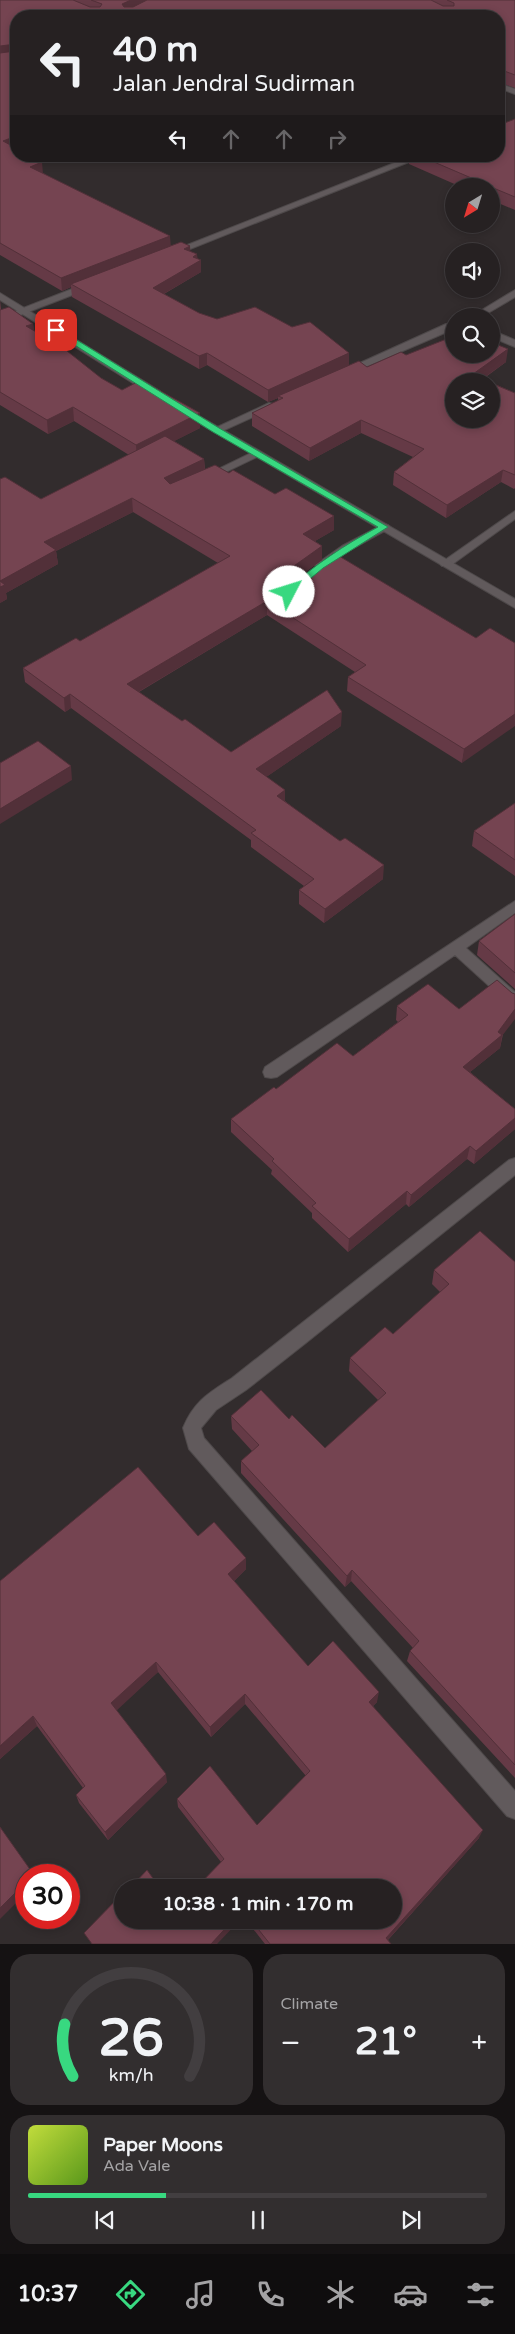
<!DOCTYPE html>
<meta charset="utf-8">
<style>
body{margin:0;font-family:"Varela Round",sans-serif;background:#322e2f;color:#f1f3f6;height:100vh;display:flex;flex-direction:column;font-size:19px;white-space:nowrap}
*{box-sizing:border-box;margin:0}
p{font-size:16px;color:#a4a3a5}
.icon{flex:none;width:28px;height:28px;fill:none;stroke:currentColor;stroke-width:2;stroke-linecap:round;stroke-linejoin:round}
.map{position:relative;height:1944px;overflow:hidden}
.side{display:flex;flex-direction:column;gap:10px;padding:10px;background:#151213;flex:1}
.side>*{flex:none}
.banner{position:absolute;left:10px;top:10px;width:495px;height:152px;border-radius:20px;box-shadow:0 2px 8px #0003,0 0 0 1px #423e40;background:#262122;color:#f1f3f6;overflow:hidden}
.needle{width:32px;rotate:218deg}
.fabs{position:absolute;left:445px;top:178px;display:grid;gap:10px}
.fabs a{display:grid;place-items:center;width:55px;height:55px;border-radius:50%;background:#262122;box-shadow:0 2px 8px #0003,0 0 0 1px #423e40;font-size:25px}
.speed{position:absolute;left:15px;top:1864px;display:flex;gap:10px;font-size:25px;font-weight:700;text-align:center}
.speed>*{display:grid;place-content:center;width:65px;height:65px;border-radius:50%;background:#262122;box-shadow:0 2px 8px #0003,0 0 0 1px #423e40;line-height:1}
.speed .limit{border:8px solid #d22;background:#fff;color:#111}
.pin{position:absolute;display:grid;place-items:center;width:42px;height:42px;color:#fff;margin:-21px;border-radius:10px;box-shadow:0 2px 8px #0006}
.me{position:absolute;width:55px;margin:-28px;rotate:50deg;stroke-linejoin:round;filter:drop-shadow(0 0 4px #0008)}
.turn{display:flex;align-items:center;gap:18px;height:105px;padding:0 20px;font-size:22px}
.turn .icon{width:65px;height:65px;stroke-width:2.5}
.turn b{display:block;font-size:35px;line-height:42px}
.lanes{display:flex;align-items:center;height:48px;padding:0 20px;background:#0003;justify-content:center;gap:25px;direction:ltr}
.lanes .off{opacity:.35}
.big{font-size:38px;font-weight:800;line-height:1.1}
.side .card{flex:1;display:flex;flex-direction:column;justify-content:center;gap:8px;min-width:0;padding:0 18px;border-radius:20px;background:#322e2f}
.side .dial{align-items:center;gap:0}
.dial svg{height:130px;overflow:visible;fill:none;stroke:#423e40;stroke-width:7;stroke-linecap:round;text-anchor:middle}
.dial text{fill:#f1f3f6;stroke:none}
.song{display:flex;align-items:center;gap:15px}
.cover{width:60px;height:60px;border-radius:8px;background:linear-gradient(135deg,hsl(70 70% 55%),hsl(90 70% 35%))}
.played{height:5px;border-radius:2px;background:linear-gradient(90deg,#38d880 30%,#423e40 30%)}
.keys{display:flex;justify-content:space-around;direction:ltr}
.heat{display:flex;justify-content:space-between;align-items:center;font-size:28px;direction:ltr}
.side .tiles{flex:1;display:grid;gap:10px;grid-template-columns:1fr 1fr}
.card:last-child{grid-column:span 2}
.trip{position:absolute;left:114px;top:1879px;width:288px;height:50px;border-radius:25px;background:#262122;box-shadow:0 2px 8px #0003,0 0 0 1px #423e40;font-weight:800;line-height:50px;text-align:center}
.menu{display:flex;height:80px;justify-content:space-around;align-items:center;background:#0f0d0e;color:#a4a3a5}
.menu .icon{width:35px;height:35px}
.menu .selected{color:#38d880}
.menu b{font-size:22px;color:#f1f3f6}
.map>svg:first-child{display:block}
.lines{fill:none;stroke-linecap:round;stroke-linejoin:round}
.minor-casing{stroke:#4e494a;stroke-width:2}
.tertiary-casing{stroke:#4e494a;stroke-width:2}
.minor{fill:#615a5c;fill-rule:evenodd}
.tertiary{fill:#615a5c;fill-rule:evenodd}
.wall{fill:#653a46}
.shaded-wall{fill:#523039}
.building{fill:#754451;stroke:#523039}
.route{fill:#38d880;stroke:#248c53}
</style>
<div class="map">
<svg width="515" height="1944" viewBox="0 0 515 1944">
<rect width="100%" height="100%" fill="#322c2d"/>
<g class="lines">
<defs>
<path id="minor" d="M499,83L515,89V94L499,88Z
M412,156H424L175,255L167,253Z
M90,282L93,283V287L0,323V317Z
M515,290V297L483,316H472Z
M454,323V329L349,374H341L340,372L446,324Z
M491,330L515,340V347L491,337Z
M269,403L273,404V408L220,432L216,433L211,430Z
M257,450L262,453L261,455L209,480H201L200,478Z
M515,511V519L450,566H442L440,564L442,562Z
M384,524L388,525L390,527L388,529L350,550L325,567H317L315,565L342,546Z
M515,901V913L466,948L515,992V1007L510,1005L455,955L277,1077L271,1078L265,1077L263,1072L265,1067Z
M515,1158V1175L307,1342L246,1390L216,1410L201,1428L204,1438L515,1791V1819L507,1816L189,1449L183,1428C194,1401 209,1393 232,1378L509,1160Z"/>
<path id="tertiary" d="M0,293L160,391L161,393L160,395H152L0,300Z
M182,406L515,599V608L178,411L177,409Z"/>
</defs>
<use href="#minor" class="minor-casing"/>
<use href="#tertiary" class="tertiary-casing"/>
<use href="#minor" class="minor"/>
<use href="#tertiary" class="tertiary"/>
</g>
<path class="wall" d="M0,0H515V88L499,82V16H16V156L43,173L171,246L191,252L197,259L201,272L164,294L199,313L349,365L367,367L406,355L506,362L483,379L515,393V488L514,489L501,482L446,518L393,485L394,472L413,457L361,433L309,461L252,426V413L278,401V398L268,402L207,365L199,369L72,297L71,287L62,291L0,255Z
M515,119V210L491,200V186H459L409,164V156H499Z
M390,156H406L398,159Z
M0,300L1,309L33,324L34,331L101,378L122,390L200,413V428L174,441L204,459L205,469L229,473L334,530L315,541L322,546V560L291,582L476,638L490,628L462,763L347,691L348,677L355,672L267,615L139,692L182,721L231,752L341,726L266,777L285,801L383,879L324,923L299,904V890L304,886L251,847V840L71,708L65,712L25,682L23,668L80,641L218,563L133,512L56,551L58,564L6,593L7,599L0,603L41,499L129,455L74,421L48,434L0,405Z
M515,803V876L472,846L474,831Z
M515,914V989L477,955L479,941Z
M512,993L500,1048L470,1072L515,1109V1129L474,1164L467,1159L409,1207L406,1204L348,1252L312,1218V1213L271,1174L272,1170L231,1132V1119L276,1089L353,1056L398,1022L396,1020L397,1006L459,1009Z
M515,1262V1778L407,1661L410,1651L413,1648L351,1581L345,1587L241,1473V1461L252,1451L232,1429L231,1416L289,1419L325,1448L378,1400L349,1371L350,1358L393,1334L440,1292L432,1284L434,1270Z
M198,1536L246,1569L234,1581L308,1666L377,1702L373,1706L479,1838L388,1940L391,1944H265L246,1920H392L221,1862L178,1807L177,1799L257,1825L306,1776L245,1704L211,1737L158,1672L116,1710L167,1782L108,1840L79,1803L76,1795L83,1788L37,1726L0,1759V1581Z"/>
<path class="shaded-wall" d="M131,0H154L123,16L122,4Z
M16,44V56L0,58V46Z
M16,136V149L3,141Z
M398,156H406L398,159Z
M42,162L43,174L30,167Z
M170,236L171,248L71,284V287L62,291L61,278Z
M190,246L191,258L184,249Z
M197,254L198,262L201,260V272L153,300V288L193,257Z
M33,324L35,338L26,326Z
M508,349L506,362L479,381L473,374Z
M207,353V365L199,369V356Z
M349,353V366L278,396V398L268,402V390Z
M73,407L74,421L48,434L47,420Z
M200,413V428L137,460L136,445Z
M361,420V433L309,461L310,448Z
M204,459L205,473L164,492V478Z
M503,470L501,482L446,518L447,505Z
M132,498L133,512L56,551L58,564L6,593L7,599L0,603V581L44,542Z
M334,516V530L303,548V534Z
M322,546V560L284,587L282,577L284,573Z
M267,601V615L128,698L127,684Z
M70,694L71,708L65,712L64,698Z
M342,712L341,726L256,784V769Z
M515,714V726L462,763L464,749Z
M71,766L72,780L0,824V809Z
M285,790V804L277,796Z
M384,865L383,879L324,923L325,909Z
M515,1009V1019L502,1036L500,1048L460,1080L463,1067L498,1032Z
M515,1118V1129L474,1164L476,1151Z
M470,1146L467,1159L409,1207L411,1195Z
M407,1191L406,1204L348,1252L349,1239Z
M246,1558V1569L229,1586L228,1574Z
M352,1570L351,1581L345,1587L347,1576Z
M156,1662L158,1672L114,1713L111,1703Z
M379,1692L377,1702L367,1712L369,1702Z
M245,1694V1704L211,1737L210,1727Z
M33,1716L37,1726L0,1759V1746Z
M166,1774L167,1782L108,1840L105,1832Z
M483,1830L479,1838L384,1944L386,1938Z
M26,1882V1893L0,1919V1908Z
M233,1920H240L217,1944H211Z"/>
<path class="building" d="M0,0H73L90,7H100L102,4L91,0H131L122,4L124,7H133L147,0H431L443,6H454V3L447,0H515V75L499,69V16H16V136L3,141L16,148V156H31L42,162L30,167L170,236L61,278L0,243V53L15,51L16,44L0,46Z
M515,119V197L491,187V186H490L420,156H499V125Z
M181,242L190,246L184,249L197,254L193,257L201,260L153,288L199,313L217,319L255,307L292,327L310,322L349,353L268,390L207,353L199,356L71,284Z
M9,307L33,324L26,326L62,347L101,378L122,390L141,380L200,413L136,445L73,407L47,420L0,392V310Z
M454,336V354H491V342L508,349L473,374L488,381H454V419H491V383L515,393V475L503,470L447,505L394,472L424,449L361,420L310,448L252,413L283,398L278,396L359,361L367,367L401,352L406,355Z
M165,436L204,459L164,478L170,484L215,465L229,473L233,470L275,494L286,488L334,516L303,534L322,546L284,573L282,577L284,582H294L334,553L476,638L490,628L515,643V714L464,749L348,677L366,665L267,601L127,684L182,721L185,719L231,752L327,690L342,712L256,769L285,790L277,796L340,841L345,838L384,865L325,909L299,890L314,879L251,833L256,830L70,694L64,698L23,668L76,638L80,641L230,556L132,498L44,542L56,550L0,581V479L5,477L41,499Z
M0,581L5,585L0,587Z
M38,741L71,766L0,809V763Z
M515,803V860L474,831Z
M515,914V973L479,941Z
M497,980L512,993L515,994V1009L498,1032L502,1035L463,1067L515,1109V1118L476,1151L470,1146L411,1195L407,1191L349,1239L312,1206L316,1203L272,1161L274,1159L231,1119L274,1087L276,1089L337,1043L353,1056L408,1015L397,1006L428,984L459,1009Z
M480,1231L515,1262V1765L410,1651L419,1641L352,1570L347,1576L241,1461L259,1445L231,1416L261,1390L289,1419L292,1415L325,1448L386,1393L350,1358L385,1327L393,1334L449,1284L434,1270Z
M138,1467L198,1536L214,1522L246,1558L228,1574L308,1666L333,1641L379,1692L369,1702L483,1830L386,1938L391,1944H270L251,1920H392V1888H196L224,1859L177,1799L210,1766L257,1825L310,1771L245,1694L210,1727L156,1662L111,1703L166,1774L105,1832L76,1795L85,1786L33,1716L0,1746V1581Z
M0,1827L34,1875H26V1882L0,1908Z
M147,1870L160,1888H130Z
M122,1894V1920H233L211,1944H92L84,1933Z"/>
<path class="route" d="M54,329H59L219,428L388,527L323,568L292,594H286V590C315,565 344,545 378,527L213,432L54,332Z"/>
</svg>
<div class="fabs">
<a><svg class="needle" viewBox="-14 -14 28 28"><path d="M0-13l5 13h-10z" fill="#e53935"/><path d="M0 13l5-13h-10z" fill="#a4a3a5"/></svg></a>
<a><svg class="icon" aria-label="sound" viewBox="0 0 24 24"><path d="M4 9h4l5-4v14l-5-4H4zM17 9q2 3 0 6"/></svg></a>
<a><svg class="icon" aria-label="search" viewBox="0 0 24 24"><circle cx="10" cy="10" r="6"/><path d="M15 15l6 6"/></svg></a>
<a><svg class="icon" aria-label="layers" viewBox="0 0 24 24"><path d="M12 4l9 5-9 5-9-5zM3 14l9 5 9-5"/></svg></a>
</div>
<div class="speed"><div class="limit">30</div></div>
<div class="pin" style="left:56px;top:330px;background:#d93025"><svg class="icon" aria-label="arrive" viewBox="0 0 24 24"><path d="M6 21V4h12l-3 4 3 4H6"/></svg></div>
<svg class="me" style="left:289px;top:592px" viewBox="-20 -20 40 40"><circle r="19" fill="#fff"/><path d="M0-13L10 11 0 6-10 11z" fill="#38d880"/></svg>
<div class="trip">10:38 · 1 min · 170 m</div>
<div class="banner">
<div class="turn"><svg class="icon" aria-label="left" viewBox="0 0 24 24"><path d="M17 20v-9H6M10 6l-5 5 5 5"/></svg><div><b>40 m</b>Jalan Jendral Sudirman</div></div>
<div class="lanes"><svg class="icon" aria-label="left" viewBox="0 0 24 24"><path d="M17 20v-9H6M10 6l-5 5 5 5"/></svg><svg class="icon off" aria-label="ahead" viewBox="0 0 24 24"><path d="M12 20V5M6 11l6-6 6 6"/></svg><svg class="icon off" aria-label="ahead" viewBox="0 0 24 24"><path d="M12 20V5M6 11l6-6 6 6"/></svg><svg class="icon off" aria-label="right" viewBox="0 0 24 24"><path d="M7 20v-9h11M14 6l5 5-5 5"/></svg></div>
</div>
</div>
<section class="side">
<div class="tiles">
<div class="card dial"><svg viewBox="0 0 100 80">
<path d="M14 69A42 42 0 1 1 86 69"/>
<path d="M14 69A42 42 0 0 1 9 37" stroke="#38d880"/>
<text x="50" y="56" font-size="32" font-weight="700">26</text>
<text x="50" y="72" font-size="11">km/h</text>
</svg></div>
<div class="card"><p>Climate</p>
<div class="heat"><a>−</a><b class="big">21°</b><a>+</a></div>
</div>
<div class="card">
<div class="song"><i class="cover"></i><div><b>Paper Moons</b><p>Ada Vale</p></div></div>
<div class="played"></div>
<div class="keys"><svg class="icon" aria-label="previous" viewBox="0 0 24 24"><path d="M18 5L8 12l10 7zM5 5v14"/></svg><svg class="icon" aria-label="pause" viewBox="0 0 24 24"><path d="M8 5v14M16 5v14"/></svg><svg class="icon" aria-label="next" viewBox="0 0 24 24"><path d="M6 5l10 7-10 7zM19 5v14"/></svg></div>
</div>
</div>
</section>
<nav class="menu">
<b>10:37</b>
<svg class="icon selected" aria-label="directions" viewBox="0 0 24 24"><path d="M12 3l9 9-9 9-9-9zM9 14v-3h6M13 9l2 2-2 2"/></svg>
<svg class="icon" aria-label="music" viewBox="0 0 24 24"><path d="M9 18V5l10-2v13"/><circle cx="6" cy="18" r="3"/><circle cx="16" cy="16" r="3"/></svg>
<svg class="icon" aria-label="phone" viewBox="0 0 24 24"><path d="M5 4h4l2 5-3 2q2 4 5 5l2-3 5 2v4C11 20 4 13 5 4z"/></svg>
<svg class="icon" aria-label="climate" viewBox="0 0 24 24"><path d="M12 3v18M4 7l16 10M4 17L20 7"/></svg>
<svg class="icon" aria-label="car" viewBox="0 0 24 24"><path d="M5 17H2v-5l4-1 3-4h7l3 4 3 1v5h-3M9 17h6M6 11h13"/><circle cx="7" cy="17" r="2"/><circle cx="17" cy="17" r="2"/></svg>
<svg class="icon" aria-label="filters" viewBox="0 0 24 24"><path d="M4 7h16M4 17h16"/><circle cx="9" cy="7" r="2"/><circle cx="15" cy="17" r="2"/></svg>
</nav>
